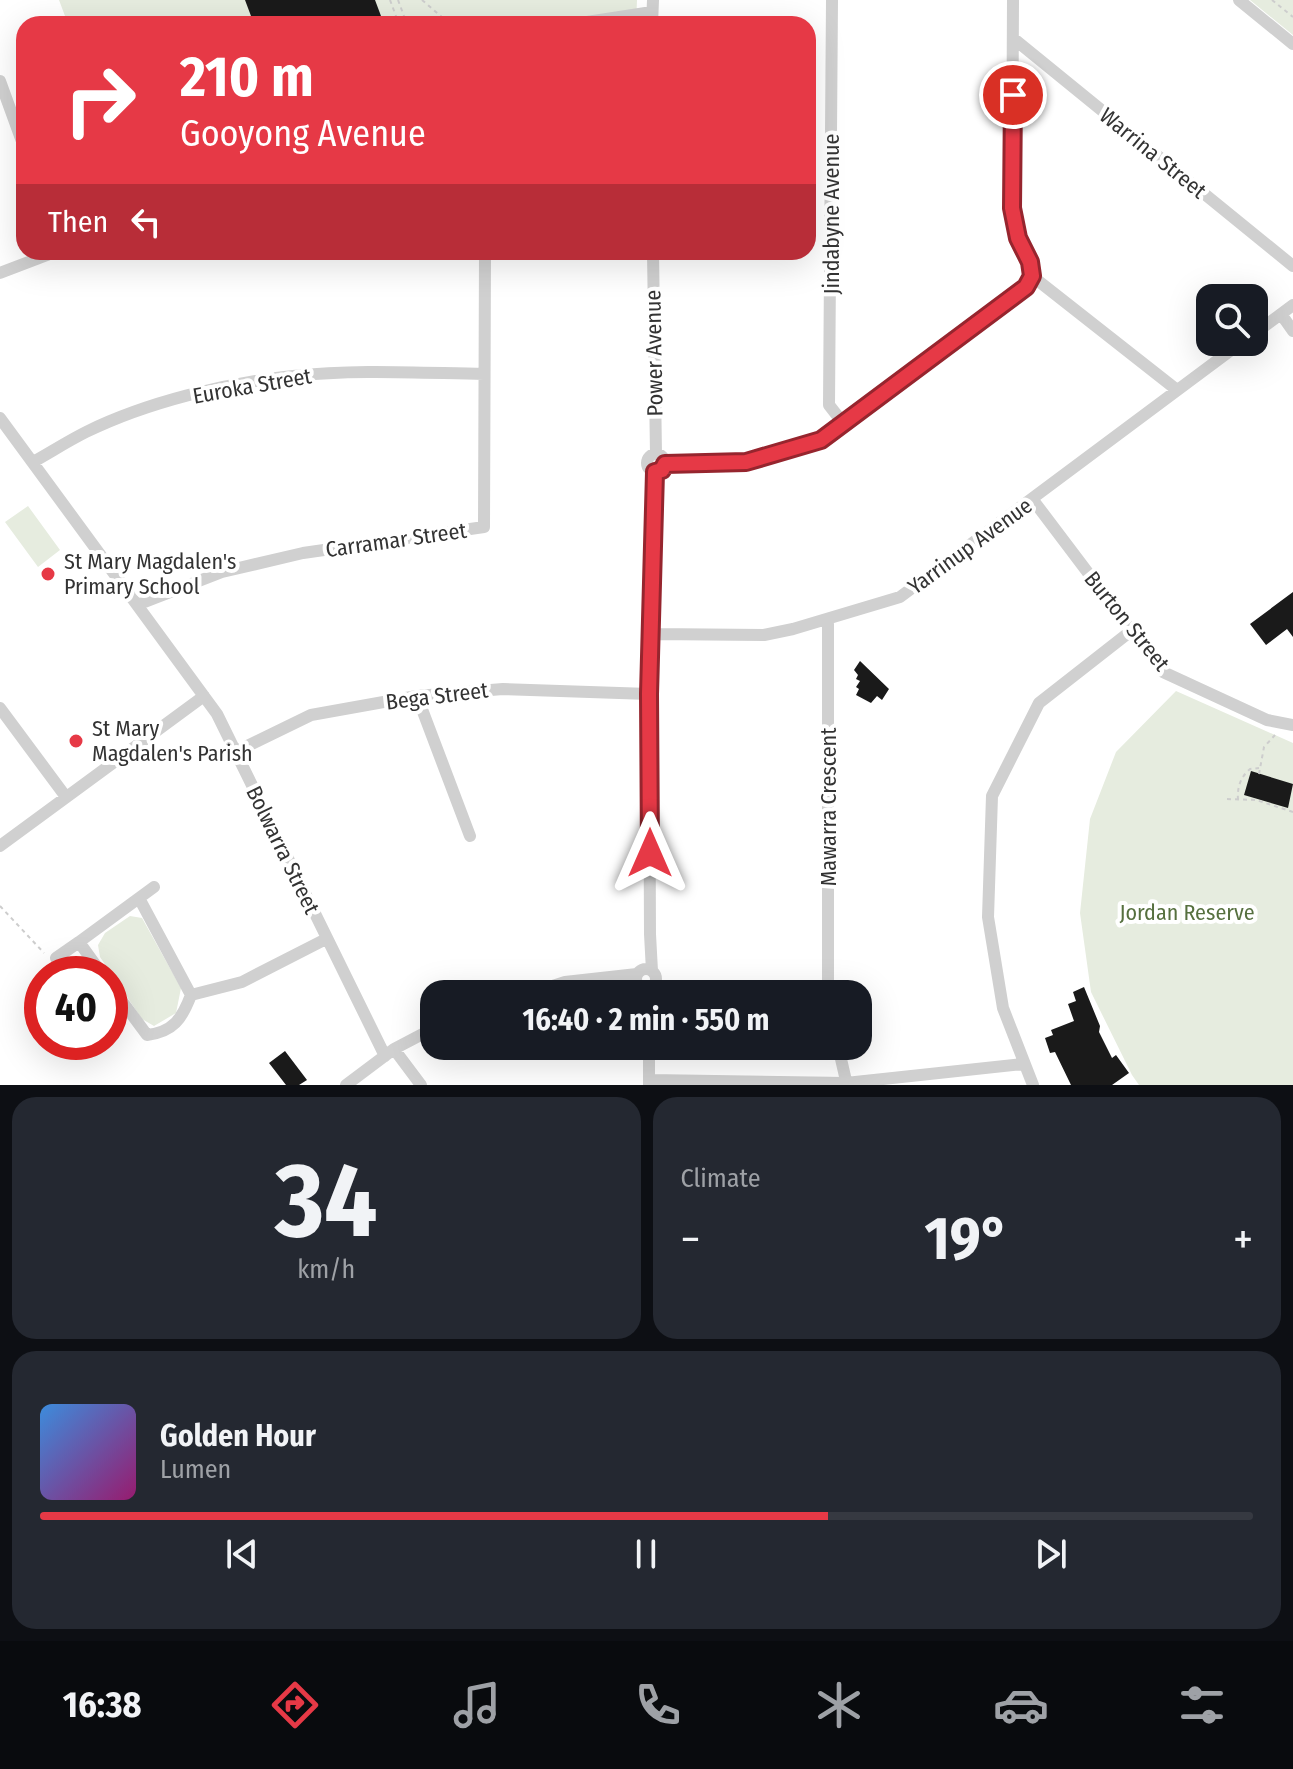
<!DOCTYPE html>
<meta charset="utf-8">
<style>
body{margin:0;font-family:"Fira Sans Condensed",sans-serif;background:#242831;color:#f1f3f6;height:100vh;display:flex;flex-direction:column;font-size:30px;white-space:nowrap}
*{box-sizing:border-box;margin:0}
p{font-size:26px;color:#9ea1a6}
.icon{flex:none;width:44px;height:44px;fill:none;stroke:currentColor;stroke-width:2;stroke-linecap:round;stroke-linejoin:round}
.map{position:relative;height:1085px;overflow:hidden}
.details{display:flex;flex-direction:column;gap:12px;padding:12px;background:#0d0f14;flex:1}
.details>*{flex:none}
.hud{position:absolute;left:16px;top:16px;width:800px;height:244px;border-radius:24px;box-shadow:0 8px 32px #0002;background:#e63946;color:#fff;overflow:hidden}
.controls{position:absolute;left:1196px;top:284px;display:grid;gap:16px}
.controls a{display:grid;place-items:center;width:72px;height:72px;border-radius:16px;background:#171b24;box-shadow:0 8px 32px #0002;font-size:40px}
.speed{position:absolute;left:24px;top:956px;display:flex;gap:16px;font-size:40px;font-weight:700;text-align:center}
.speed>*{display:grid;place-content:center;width:104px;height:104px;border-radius:50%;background:#171b24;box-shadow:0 8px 32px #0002;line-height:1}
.speed .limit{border:12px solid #d22;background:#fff;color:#111}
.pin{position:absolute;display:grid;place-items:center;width:68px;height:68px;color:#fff;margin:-34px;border:4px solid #fff;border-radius:50%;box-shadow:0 2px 8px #0007}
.me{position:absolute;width:88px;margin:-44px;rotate:0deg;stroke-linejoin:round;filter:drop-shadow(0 0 6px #0008)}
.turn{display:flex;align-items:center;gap:28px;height:168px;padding:0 32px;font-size:36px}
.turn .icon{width:104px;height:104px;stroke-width:2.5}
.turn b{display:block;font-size:56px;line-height:68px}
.then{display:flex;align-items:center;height:76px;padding:0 32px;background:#0003;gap:16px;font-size:30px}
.big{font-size:60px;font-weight:700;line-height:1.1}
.details .card{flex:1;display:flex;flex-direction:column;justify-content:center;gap:12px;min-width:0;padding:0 28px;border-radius:24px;background:#242831}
.details .dial{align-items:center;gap:0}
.dial b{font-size:104px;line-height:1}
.song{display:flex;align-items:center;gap:24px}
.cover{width:96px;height:96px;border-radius:12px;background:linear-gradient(135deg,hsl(210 70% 55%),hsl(320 70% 35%))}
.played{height:8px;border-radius:4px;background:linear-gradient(90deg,#e63946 65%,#363941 65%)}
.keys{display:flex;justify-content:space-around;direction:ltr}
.heat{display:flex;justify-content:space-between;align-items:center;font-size:44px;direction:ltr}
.details .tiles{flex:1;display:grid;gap:12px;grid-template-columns:1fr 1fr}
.card:last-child{grid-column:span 2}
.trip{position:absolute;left:420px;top:980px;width:452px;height:80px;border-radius:24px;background:#171b24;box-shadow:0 8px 32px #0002;font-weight:700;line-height:80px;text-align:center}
.tab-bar{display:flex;height:128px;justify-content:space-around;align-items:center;background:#090b0e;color:#9ea1a6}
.tab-bar .icon{width:56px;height:56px}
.tab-bar .current{color:#e63946}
.tab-bar b{font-size:36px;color:#f1f3f6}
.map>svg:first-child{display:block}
.green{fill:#e6ecdf}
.building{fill:#1a1a1a}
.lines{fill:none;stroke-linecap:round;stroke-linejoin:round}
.path{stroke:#cdcdcd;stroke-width:2;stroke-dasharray:4 4;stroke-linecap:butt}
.minor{stroke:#d0d0d0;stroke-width:12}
.route-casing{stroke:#96252e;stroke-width:20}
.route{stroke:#e63946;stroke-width:14}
.poi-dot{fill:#e63946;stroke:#fff;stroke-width:3}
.labels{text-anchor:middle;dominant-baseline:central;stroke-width:8;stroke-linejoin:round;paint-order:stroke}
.street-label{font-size:22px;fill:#333;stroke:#fff}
.poi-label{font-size:22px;fill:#333;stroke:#fff;text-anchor:start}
.park-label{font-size:22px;fill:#56703f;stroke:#fff}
</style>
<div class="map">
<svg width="1293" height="1085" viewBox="0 0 1293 1085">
<rect width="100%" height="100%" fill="#fff"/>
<path class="green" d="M59,0H637L636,24H68Z
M1250,0H1293V35Z
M28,506L60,550L38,567L5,522Z
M1176,691L1293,743V1085H1139L1132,1075L1091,992L1080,913L1090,819L1116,752Z
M130,916L142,918L181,988L176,1013L154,1026L142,1019L100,957L98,945L105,933Z"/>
<path class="building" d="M245,0H375L384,24H254Z
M1293,592V637L1287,629L1266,645L1250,624Z
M860,661L889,689L882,700L877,696L871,703L856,695L859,689L856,687L860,681L856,679L858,675L854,670Z
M1251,771L1293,784L1288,808L1244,795Z
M1084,987L1100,1026L1099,1032L1112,1058L1116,1055L1129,1073L1112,1085H1071L1055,1052L1050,1053L1045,1038L1053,1035L1051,1030L1074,1021L1068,1004L1076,1001L1073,992Z
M285,1051L307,1080L299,1085H286L269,1063Z"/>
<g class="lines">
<path class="path" d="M390,0L399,24
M398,0L407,24
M422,0L450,24
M1272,0L1293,17
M1259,774L1264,747L1275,735
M1227,799L1256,800L1293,812
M1238,800C1237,786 1241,777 1250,769L1259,768
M0,906L44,953"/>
<path class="minor" d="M832,0L829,405L843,423
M1013,0L1012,208L1018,238L1030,262L1032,276L1177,390
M1239,0L1293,44
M574,24L652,12
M652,24L653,0
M1014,39L1293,266
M0,81L24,147
M653,252L656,454
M0,273L55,252
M1281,314L1293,331
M1254,334L1293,305
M0,418L217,714L385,1056
M647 463a9 9 0 1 1 18 0a9 9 0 1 1-18 0Z
M33,462C51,452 68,441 86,432C147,402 226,383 293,376C356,369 421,373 484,374
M665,464L746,462L821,440L1026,287L1032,276
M1033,500L1163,672L1267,720L1293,725
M137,605L222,572L303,553L484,527L485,252
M828,620V994
M652,634L764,635L793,629L900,597L1242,342
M417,696L470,836
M0,708L66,797
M235,752L311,715L417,696L503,689L649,694
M0,846L204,696
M139,898L191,995
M79,942L154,887
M56,958L79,942L102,974
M636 979a10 10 0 1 1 20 0a10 10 0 1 1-20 0Z
M652,971L650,934L649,694L655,472
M110,985L147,1035C173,1032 182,1019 191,995
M528,994L565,982L637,974
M191,995L242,982L326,939
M649,1046V1085
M838,1046L847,1085
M394,1049L421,1085
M650,1080L846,1083L1023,1064
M346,1085L394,1049L434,1028
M1033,1085L1003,1008L988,917L992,796L1039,703L1131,631"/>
</g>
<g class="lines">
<defs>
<path id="route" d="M650,853L649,694L655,472L662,470L665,464L746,462L821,440L1026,287L1032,276L1030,262L1018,238L1012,208L1013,95"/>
</defs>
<use href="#route" class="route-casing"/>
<use href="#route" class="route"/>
</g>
<g class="poi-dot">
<circle cx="48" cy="574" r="8"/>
<circle cx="76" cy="741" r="8"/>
</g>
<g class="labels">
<g class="street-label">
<text transform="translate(1153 153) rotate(39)">Warrina Street</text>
<text transform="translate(831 214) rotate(-90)">Jindabyne Avenue</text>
<text transform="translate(654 353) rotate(-91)">Power Avenue</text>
<text transform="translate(252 386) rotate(-10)">Euroka Street</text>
<text transform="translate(396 540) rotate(-8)">Carramar Street</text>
<text transform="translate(970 546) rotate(-36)">Yarrinup Avenue</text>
<text transform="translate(1127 621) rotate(51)">Burton Street</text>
<text transform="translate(437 696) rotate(-7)">Bega Street</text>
<text transform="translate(828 807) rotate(-90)">Mawarra Crescent</text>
<text transform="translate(283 850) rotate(64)">Bolwarra Street</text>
</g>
<g class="poi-label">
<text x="64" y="561">St Mary Magdalen's<tspan x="64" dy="25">Primary School</tspan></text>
<text x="92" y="728">St Mary<tspan x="92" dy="25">Magdalen's Parish</tspan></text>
</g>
<g class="park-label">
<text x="1187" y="912">Jordan Reserve</text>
</g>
</g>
</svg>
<div class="controls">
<a><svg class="icon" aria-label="search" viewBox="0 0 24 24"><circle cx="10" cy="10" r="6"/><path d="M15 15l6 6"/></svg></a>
</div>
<div class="speed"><div class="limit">40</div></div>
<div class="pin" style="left:1013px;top:95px;background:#d93025"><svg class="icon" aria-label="arrive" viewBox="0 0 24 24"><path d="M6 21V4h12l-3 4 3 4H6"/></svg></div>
<svg class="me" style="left:650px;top:853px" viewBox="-20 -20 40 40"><path d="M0-17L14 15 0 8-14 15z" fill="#e63946" stroke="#fff" stroke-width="4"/></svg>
<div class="trip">16:40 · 2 min · 550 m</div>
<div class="hud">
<div class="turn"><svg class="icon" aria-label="right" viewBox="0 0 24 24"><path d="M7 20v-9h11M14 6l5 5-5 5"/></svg><div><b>210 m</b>Gooyong Avenue</div></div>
<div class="then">Then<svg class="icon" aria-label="left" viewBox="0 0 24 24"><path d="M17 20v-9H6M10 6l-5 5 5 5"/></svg></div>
</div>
</div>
<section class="details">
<div class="tiles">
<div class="card dial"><b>34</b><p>km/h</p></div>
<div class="card"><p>Climate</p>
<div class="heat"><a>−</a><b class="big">19°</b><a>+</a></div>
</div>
<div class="card">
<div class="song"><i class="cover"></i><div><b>Golden Hour</b><p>Lumen</p></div></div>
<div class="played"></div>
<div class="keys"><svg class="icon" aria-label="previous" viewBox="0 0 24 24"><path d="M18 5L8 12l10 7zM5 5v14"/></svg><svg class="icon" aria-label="pause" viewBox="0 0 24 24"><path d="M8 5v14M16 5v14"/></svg><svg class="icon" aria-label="next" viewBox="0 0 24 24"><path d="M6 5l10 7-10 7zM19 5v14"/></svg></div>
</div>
</div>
</section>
<nav class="tab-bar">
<b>16:38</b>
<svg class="icon current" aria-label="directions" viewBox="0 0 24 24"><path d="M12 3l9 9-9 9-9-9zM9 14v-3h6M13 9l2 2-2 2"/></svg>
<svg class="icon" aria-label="music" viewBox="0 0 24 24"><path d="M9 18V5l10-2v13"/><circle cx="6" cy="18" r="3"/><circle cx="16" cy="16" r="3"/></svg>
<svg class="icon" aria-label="phone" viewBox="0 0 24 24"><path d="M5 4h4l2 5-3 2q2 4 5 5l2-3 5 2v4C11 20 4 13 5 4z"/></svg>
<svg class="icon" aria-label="climate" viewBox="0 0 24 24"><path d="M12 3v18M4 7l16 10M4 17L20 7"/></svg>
<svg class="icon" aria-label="car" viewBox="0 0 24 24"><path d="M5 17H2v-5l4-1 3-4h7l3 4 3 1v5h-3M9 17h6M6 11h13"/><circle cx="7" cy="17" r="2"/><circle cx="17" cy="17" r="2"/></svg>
<svg class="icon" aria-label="filters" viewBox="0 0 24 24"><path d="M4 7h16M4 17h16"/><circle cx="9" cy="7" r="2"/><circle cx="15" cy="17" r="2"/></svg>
</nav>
